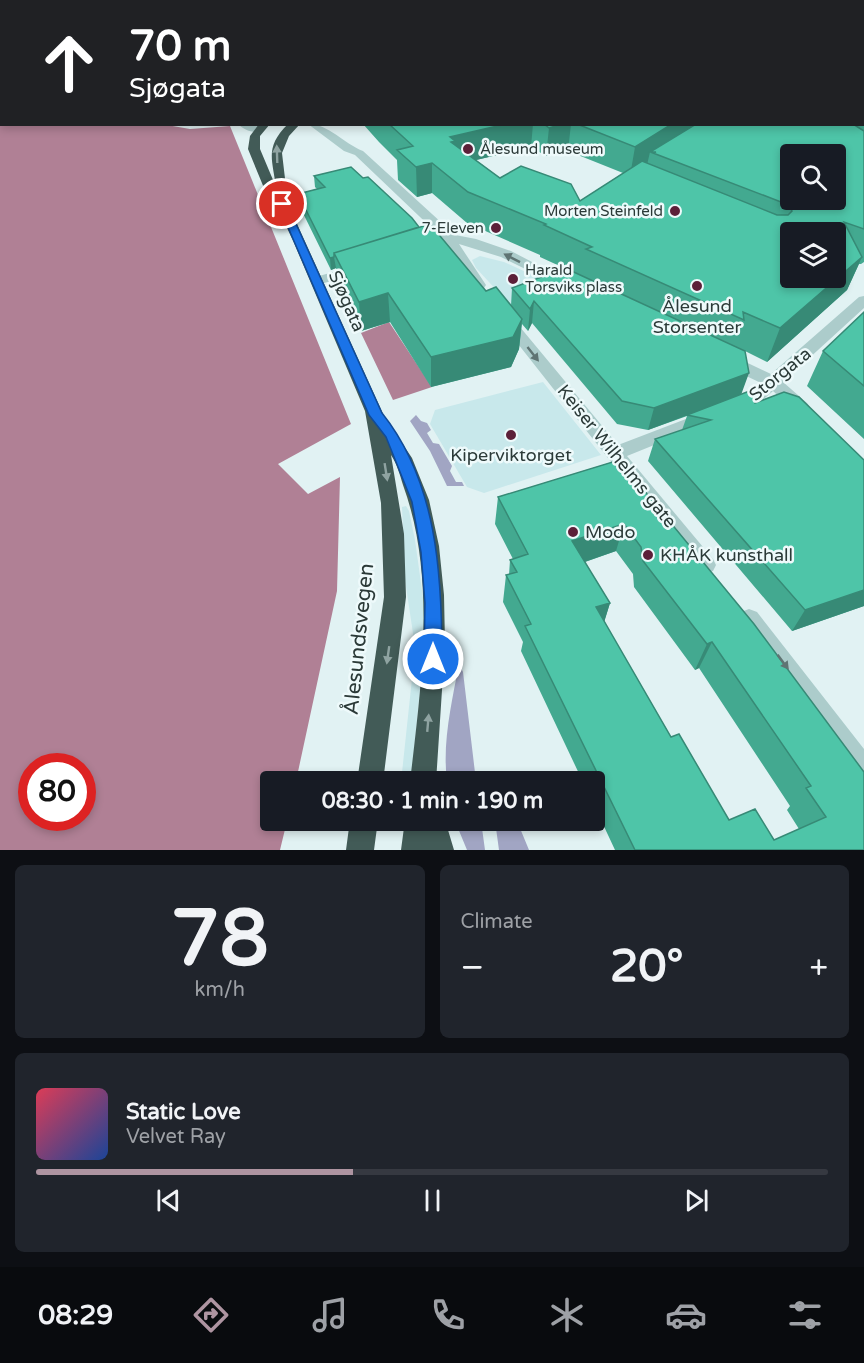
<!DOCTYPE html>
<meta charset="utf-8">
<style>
body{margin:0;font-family:"Varela Round",sans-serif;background:#20242c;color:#f1f3f6;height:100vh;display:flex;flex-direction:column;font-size:22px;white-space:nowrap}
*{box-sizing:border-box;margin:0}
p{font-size:20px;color:#9ea1a6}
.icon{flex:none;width:33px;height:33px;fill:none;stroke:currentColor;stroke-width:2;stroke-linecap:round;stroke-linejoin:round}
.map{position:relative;height:850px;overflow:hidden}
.side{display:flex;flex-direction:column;gap:15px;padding:15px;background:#0d0f14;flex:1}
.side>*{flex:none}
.guide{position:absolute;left:0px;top:0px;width:864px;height:126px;box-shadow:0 3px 9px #0003;background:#202124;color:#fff;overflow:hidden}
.tools{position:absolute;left:780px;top:144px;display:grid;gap:12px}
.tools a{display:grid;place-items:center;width:66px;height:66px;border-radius:6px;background:#171b24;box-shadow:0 3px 9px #0003;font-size:30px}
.speed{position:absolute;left:18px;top:753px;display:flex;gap:12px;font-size:30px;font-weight:700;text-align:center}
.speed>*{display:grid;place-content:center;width:78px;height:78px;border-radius:50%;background:#171b24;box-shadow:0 3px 9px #0003;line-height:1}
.speed .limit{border:9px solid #d22;background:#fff;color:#111}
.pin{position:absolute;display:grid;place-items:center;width:51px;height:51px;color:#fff;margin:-26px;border:3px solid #fff;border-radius:50%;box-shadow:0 2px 6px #0007}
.me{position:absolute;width:66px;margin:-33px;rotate:0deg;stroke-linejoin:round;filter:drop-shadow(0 0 4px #0008)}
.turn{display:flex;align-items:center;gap:21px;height:126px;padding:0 30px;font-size:27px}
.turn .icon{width:78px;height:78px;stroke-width:2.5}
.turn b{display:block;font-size:42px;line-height:51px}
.big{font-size:45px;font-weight:700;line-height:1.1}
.side .tile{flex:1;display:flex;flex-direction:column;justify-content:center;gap:9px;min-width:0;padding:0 21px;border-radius:9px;background:#20242c}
.side .dial{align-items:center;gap:0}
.dial b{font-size:78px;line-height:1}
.song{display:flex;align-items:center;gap:18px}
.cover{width:72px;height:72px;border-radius:9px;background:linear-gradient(135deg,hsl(350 70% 55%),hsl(220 70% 35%))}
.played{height:6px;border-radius:3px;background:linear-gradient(90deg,#ae94a1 40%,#363941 40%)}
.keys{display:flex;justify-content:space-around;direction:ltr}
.heat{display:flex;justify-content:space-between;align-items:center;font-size:33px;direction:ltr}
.side .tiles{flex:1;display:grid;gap:15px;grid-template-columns:1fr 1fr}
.tile:last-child{grid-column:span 2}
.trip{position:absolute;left:260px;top:771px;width:345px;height:60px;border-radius:6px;background:#171b24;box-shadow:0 3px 9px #0003;font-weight:700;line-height:60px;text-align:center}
.menu{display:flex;height:96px;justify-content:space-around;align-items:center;background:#090b0e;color:#9ea1a6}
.menu .icon{width:42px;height:42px}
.menu .selected{color:#ae94a1}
.menu b{font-size:27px;color:#f1f3f6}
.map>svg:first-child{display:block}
.green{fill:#a1a5c3}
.plaza{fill:#c8e8eb}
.water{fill:#b08095;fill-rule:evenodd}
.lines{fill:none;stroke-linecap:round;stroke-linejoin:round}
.street{fill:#accccb;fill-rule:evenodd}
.highway{fill:#425b57;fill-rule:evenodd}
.wall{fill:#43a990;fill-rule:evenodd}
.shaded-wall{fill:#378a76}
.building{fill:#4ec5a8;stroke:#378a76;stroke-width:1.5;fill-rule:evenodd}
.oneway{fill:#8fa3a1}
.oneway2{fill:#5f7473}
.route{fill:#1a73e8;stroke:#114b97;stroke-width:1.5}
.poi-dot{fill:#5c2039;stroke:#eefafb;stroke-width:2}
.labels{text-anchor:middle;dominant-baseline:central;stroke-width:5;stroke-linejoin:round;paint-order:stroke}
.far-poi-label{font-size:15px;fill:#2b3a38;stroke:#eefafb;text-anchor:start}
.street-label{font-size:18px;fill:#2b3a38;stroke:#eefafb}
.poi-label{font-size:18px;fill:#2b3a38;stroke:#eefafb}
.near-street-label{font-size:21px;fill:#2b3a38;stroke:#eefafb}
</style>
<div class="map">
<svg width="864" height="850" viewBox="0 0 864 850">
<rect width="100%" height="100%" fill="#e1f2f3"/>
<path class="green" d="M416,415L421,421L427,423L431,430L427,433L433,443L439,444L452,466L450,471L456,482H462L464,486H447L430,451L410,421Z
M459,664L463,672L476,781H447C442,743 452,701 459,664Z
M455,821H481L485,850H467Z
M495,821H517L529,850H499Z"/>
<path class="plaza" d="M480,256L504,262L563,289L513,308L476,268L472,260Z
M543,382L601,455L484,493L467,487L430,424L435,410Z
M406,506L409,511L415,540L424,605L423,659L411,781L401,782L414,660V640L405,580L402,507Z"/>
<path class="water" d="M0,43L2,124H161L190,129L230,126L351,424L278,464L308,494L340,477L337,591L296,781L270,782V820L287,821L280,850H0ZM32,766H82V818H32Z
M389,322L432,387L393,400L361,333Z"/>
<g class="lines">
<path class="street" d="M238,124H252L264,129C257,135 245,131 238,124Z
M308,124C329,124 343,143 363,151L455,235L476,239L511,251L576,285L574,288H564L501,257L459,244L486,285L484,288H474L446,245L437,244L435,241L441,237L355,155L344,151Z
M358,265L363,266L365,269L363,272L317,285L310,281L312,278Z
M864,296V308L783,382L807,403L810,407L807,411H795L773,391C761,402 742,417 725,412L722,408L725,404L748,395L761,383L721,364L719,360L721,356H733L771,374L859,297Z
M505,313L510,315L618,445L699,414H711L714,418L711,422L627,456L713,559L716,565L713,571L705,574L697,571L500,321L497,318Z
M749,609L757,612L864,749V783L855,779L741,626L738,619L741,612Z"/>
<path class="highway" d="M259,124H270L260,136V149L276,187C272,158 265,147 288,124H300L289,136L282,153L288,204L384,416L412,458L429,500L439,546L444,595L445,644L436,782H410C421,686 437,578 403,485C400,475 397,464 391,455L404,534L406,597L383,782H357L384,597L381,503L365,411L294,243L276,204L264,188L248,149L250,136Z
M350,820H378L374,850H346Z
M405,820H445L454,850H401Z"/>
</g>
<path class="wall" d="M585,0H724L723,2H585Z
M862,35H864V262L861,264H859L847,290L767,362L745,351L741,394L755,403L864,606L792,631L648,461L655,439L682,430L687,416L648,430L617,424L532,323L528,331L522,324L519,349L511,367L431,387L390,322L361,331L337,282L336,268L331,270L299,205L298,194L317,189L315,187L314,176L419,227L486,291L511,306L512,288L564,268L540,257V255L467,223L432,193L417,197L398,180L397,160L379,142L363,124H862ZM531,147L546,156L568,151L623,173L580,201L500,178L476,160Z
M864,312V439L807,386L823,351Z
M619,460L864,850H615L594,805V782H583L521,651L523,642L503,602L506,575H509L510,560L513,559L495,524L498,497ZM616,551L633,574L634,587L695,670L699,668L790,806L787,810L799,829L774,840L729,820L671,737L604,622L610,603L585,562Z"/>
<path class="shaded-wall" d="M679,0H724L723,2H679Z
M506,124H533L531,147L455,165L450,137Z
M562,124H571L568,151L546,156L549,128Z
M672,124H695L656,152H650L647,165L630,176L635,147Z
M432,163V193L417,197L416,167Z
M334,257L336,268L331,270L330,258Z
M862,257L847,290L767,362L780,328Z
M388,293L390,322L361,331L359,302Z
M534,301L532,323L528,331L530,309Z
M522,319L519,349L511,367L431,387V357Z
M749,373L741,395L648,430L654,408Z
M624,524L616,551L567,568L572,541Z
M864,590V606L792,631L805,610Z
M610,603L602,629L596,607Z
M712,642L699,668L695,670L707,644Z"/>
<path class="building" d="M67,0H391L390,2H68Z
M519,0H576L580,2H513Z
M862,35H864V118L862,117Z
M389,124H506L450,137L455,141L451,142L500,178L521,166L571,184L580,201L642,161L777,215H788L792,211L789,205L653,153L656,152H650L696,124H853L864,131V229L844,222L862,257L780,328L743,312L744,320L586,249L592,247L544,225L546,224L468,192L432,163L416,167L397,150L413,146ZM790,154H836V200H790ZM790,232H836V278H790Z
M544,124H562L549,128Z
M577,124H672L635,147Z
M351,167L363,178L368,177L412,218L419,227L334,253V257L330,258L298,194L325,187L314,176Z
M430,224L486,291L496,287L522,319L513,337L431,357L388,293L359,302L334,253Z
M565,268L745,351L749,373L654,408L622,401L534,301L530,309L512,288Z
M864,312V386L823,351Z
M752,390L755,403L784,392L799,397L864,460V590L805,610L655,439L711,420L687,415Z
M619,460L754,624L864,772V850H635L525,626L531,624L506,575L517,572L510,560L528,554L498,497ZM624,524L641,547L643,561L707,644L712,642L811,786L806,788L826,817L774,840L755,809L729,820L679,734L671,737L596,607L610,603L572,541Z"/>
<defs><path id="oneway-solid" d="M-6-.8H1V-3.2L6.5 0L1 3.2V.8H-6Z" transform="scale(1.5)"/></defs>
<g class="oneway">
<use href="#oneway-solid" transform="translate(277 154) rotate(-92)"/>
<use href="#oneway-solid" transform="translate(386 472) rotate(81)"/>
<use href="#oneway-solid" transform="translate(388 655) rotate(98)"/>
<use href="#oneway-solid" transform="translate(428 723) rotate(-85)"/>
</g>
<g class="oneway2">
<use href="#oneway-solid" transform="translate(512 258) rotate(-153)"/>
<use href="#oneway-solid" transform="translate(533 354) rotate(52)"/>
<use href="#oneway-solid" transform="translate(783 662) rotate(53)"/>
</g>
<path class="route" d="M282,201L287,204L382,413C437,482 442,574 442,659L440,665L433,668L427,665L424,659L425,603L421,552L412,502L386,437L369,415L278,204Z"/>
<g class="poi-dot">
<circle cx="468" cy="149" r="6"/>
<circle cx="675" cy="211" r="6"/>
<circle cx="496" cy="228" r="6"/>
<circle cx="513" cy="279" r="6"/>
<circle cx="697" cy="286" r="6"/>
<circle cx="511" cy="435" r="6"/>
<circle cx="573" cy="532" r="6"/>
<circle cx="648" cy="555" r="6"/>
</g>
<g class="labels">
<g class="far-poi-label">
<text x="480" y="149">Ålesund museum</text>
<text x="663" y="211" text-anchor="end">Morten Steinfeld</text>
<text x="484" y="228" text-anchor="end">7-Eleven</text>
<text x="525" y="270">Harald<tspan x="525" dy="17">Torsviks plass</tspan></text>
</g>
<g class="street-label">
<text transform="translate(347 301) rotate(66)">Sjøgata</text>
<text transform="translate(780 374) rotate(-39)">Storgata</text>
<text transform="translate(617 456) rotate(51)">Keiser Wilhelms gate</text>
</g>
<g class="poi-label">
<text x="697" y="306">Ålesund<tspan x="697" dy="21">Storsenter</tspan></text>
<text x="511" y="455">Kiperviktorget</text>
<text x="585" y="532" text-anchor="start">Modo</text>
<text x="660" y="555" text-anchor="start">KHÅK kunsthall</text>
</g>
<g class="near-street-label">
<text transform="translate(359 639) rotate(-84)">Ålesundsvegen</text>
</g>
</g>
</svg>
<div class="tools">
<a><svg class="icon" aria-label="search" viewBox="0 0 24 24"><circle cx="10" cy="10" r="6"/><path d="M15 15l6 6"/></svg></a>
<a><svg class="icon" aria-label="layers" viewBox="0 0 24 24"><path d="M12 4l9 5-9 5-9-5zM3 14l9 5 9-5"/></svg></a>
</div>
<div class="speed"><div class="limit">80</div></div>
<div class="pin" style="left:282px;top:204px;background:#d93025"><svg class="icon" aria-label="arrive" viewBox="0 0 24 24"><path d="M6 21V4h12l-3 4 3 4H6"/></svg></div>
<svg class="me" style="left:433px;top:659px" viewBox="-20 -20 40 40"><circle r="17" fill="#1a73e8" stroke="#fff" stroke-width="3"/><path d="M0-11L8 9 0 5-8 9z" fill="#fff"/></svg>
<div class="trip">08:30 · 1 min · 190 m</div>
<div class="guide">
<div class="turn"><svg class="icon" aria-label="ahead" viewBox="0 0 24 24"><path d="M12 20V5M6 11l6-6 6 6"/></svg><div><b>70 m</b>Sjøgata</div></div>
</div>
</div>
<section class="side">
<div class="tiles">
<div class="tile dial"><b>78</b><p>km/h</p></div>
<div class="tile"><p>Climate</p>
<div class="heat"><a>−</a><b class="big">20°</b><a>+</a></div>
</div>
<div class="tile">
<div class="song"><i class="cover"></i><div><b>Static Love</b><p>Velvet Ray</p></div></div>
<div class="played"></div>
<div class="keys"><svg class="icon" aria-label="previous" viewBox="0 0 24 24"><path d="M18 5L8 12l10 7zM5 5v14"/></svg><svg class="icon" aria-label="pause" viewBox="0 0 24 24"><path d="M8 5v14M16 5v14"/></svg><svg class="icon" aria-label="next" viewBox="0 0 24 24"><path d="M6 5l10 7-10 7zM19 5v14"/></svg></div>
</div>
</div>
</section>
<nav class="menu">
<b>08:29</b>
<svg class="icon selected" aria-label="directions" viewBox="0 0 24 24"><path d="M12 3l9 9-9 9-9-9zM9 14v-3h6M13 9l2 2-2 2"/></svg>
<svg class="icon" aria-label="music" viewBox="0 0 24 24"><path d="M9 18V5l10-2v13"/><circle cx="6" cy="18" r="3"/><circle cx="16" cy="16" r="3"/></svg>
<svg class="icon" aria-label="phone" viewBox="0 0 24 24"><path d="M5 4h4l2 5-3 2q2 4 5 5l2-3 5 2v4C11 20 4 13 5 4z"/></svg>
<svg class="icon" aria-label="climate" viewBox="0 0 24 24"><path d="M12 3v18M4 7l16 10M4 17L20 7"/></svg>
<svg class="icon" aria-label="car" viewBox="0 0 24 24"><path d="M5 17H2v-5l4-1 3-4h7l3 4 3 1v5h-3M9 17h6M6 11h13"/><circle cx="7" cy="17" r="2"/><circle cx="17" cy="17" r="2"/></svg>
<svg class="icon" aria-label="filters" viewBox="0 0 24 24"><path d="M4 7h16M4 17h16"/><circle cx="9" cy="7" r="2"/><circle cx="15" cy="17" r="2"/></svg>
</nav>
